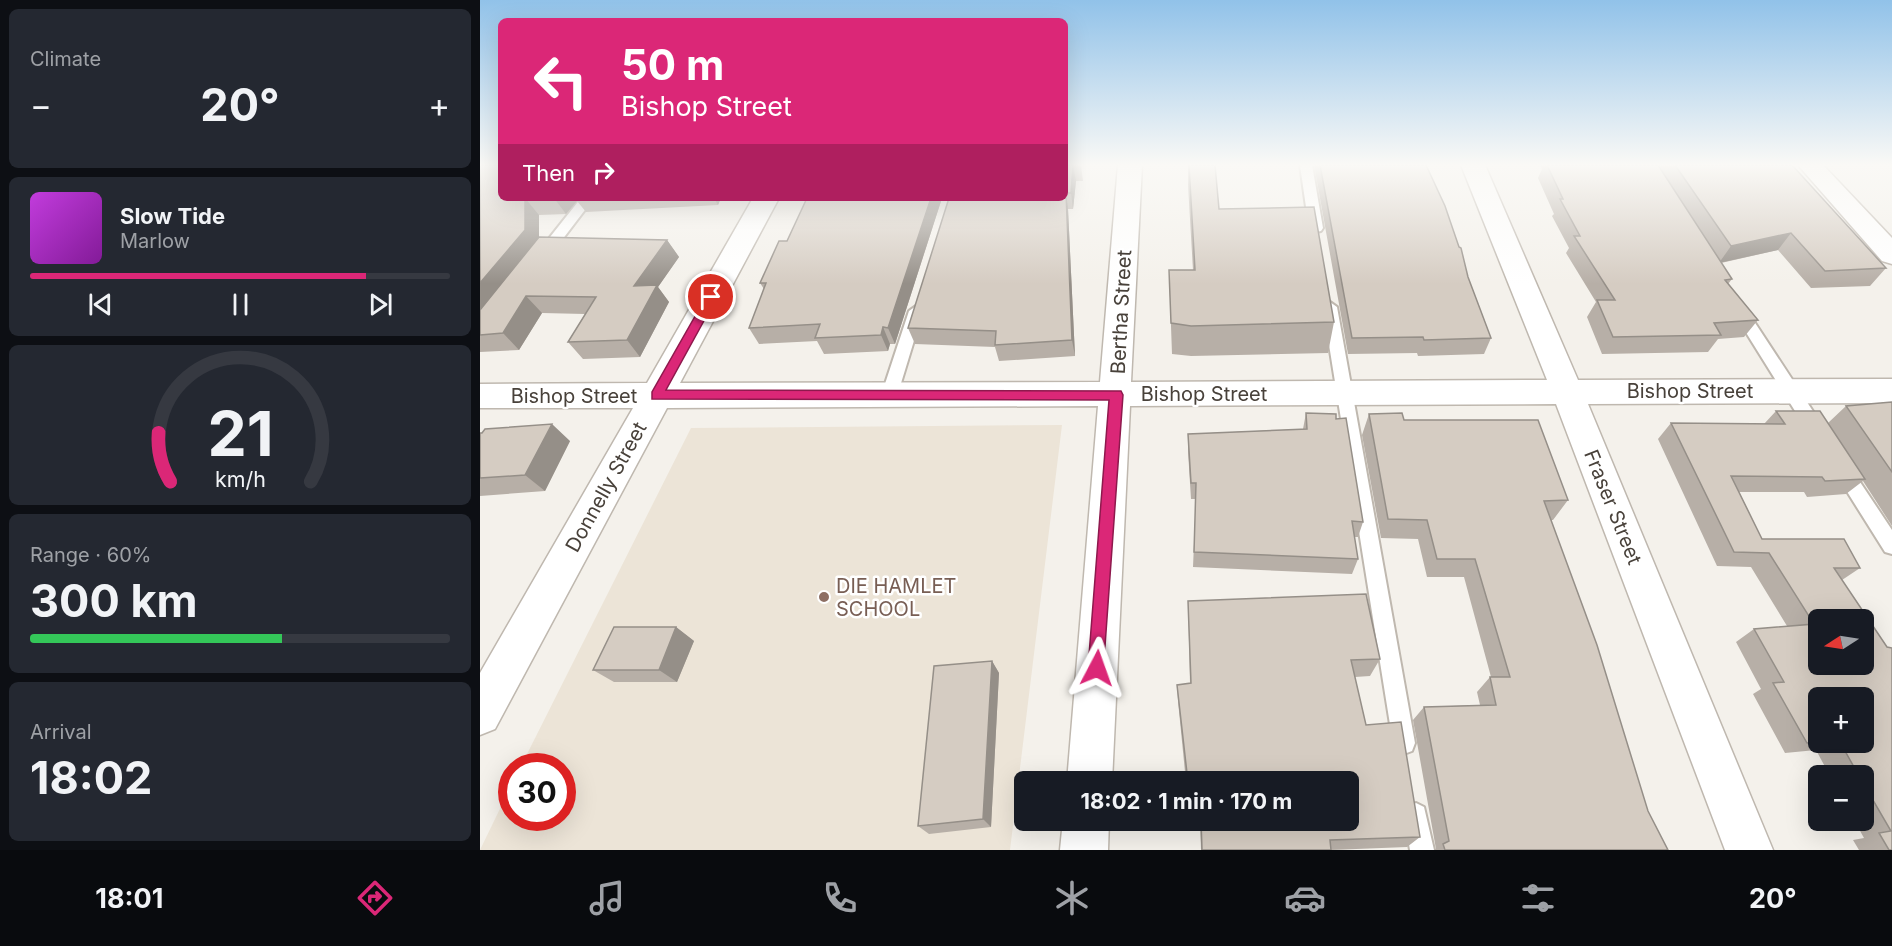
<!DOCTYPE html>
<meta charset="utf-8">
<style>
body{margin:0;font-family:Inter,sans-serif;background:#242831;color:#f1f3f6;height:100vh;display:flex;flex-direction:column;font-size:22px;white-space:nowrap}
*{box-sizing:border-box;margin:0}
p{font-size:20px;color:#9ea1a6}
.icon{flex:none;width:33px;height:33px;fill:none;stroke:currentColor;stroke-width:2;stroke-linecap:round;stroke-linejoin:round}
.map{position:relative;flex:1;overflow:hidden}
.panel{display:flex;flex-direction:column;gap:9px;padding:9px;background:#0d0f14;width:480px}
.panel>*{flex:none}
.banner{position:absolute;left:18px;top:18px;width:570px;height:183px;border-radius:9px;box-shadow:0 6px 24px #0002;background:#db2777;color:#fff;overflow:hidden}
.needle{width:39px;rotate:258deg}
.buttons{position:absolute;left:1328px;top:609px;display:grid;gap:12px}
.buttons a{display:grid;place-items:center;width:66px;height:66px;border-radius:9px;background:#171b24;box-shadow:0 6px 24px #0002;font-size:30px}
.speed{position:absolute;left:18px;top:753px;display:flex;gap:12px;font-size:30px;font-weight:700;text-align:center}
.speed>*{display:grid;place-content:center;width:78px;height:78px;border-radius:50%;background:#171b24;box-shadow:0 6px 24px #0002;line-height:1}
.speed .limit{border:9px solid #d22;background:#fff;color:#111}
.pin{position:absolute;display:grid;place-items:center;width:51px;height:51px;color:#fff;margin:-26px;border:3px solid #fff;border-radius:50%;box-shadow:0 2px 6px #0007}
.me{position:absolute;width:66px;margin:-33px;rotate:4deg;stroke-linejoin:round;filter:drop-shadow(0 0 4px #0008)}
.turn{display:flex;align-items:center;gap:21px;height:126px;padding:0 24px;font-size:27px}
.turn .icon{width:78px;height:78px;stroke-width:2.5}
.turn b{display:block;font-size:42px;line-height:51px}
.then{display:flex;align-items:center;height:57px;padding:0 24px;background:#0003;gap:12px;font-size:22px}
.big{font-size:45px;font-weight:700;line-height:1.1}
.panel .tile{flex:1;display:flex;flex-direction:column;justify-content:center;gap:9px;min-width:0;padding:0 21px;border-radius:9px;background:#242831}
.panel .dial{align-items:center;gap:0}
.dial svg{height:156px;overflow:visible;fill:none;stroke:#363941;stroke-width:7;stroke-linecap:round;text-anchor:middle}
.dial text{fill:#f1f3f6;stroke:none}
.song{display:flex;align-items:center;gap:18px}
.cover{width:72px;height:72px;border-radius:9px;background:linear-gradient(135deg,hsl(290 70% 55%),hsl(290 70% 35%))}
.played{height:6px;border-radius:3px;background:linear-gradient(90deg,#db2777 80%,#363941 80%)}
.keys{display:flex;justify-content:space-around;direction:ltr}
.heat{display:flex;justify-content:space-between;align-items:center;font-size:33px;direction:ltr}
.charge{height:9px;border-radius:4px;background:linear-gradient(90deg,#34c759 60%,#363941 0)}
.trip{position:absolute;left:534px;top:771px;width:345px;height:60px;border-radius:9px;background:#171b24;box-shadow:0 6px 24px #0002;font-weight:700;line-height:60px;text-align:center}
.menu{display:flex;height:96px;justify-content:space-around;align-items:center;background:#090b0e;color:#9ea1a6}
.menu .icon{width:42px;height:42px}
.menu .active{color:#db2777}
.menu b{font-size:27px;color:#f1f3f6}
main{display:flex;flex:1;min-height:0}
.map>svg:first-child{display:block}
.education{fill:#ece4d7}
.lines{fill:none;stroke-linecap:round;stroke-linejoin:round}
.lane-casing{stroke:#bfb8af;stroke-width:4}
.street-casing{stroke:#bfb8af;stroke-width:3}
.lane{fill:#fff;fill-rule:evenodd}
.street{fill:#fff;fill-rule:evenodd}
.wall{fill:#b7afa7;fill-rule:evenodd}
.shaded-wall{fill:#958f88}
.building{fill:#d5ccc2;stroke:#958f88;stroke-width:1.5;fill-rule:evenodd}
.route{fill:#db2777;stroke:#8e194d;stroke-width:1.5}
.education-dot{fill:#8d6e63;stroke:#fff;stroke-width:2}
.labels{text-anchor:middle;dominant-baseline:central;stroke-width:5;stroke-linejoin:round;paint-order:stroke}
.street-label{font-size:20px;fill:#48413a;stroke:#fff}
.education-label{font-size:20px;fill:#785e54;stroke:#fff;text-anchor:start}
</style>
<main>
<section class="panel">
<div class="tile"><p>Climate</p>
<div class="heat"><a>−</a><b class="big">20°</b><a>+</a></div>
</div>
<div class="tile">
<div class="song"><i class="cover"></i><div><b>Slow Tide</b><p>Marlow</p></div></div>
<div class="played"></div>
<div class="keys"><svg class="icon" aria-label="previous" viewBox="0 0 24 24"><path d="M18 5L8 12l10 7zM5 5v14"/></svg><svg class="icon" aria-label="pause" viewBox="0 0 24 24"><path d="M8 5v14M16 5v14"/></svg><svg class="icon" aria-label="next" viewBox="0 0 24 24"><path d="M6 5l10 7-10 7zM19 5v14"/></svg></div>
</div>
<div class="tile dial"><svg viewBox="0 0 100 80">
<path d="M14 69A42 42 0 1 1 86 69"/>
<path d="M14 69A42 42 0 0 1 8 44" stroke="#db2777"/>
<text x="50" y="56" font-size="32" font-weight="700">21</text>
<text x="50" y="72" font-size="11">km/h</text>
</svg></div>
<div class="tile"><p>Range · 60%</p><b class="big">300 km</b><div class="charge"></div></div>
<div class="tile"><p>Arrival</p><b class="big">18:02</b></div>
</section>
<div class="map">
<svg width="1412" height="850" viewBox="0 0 1412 850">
<rect width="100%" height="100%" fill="#f4f1eb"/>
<path class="education" d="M582,425L530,850H0L31,786L32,818H82V766H41L211,428Z"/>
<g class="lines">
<defs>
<path id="lane" d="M820,165H832L843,228L841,231L836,232L829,228Z
M101,198H114L69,257H59V251Z
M850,302L857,307L935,743L932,751L924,754L916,751L913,743L843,307Z
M1259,305L1264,306L1342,425L1344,430L1342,435H1330L1252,310Z
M436,306L443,311L418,393L410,399L402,393L429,311Z
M1362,462L1368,464L1412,530V554L1405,552L1356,474L1353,469L1356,464Z
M936,803L944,807L954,850H930L924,815L928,807Z"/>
<path id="street" d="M638,165H662L651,382L1067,380L981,165H1005L1098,380L1412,379V403L1108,404L1293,850H1245L1076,404L650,406L632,782H587L618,406L187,408L15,729L0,735V673L153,408H0V384L167,383L273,198H299L200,383L620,382Z
M1318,165H1343L1412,238V264L1402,261Z
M583,820H629L628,850H580Z"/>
</defs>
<use href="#lane" class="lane-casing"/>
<use href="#street" class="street-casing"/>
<use href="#lane" class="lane"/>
<use href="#street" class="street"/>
</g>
<path class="wall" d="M0,165L21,198H241L238,205L106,212L97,201L86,214L59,215V237L187,240L199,257L178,287L189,302L160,357L103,359L88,342L105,314L62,313L39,350L0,352Z
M585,165H601L603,181H596L593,209H588L595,356L519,361L515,347L435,344L428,328Z
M708,165H735L739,209L854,322L848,353L711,356L692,354L689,270H713L708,185Z
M834,165H946L1011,338L1004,354L938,356L937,353L868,354Z
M1060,165H1312L1406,268L1390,286L1331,288L1298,250L1241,263L1252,279L1248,284L1278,320L1264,337L1238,339L1228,352L1122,354L1107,317L1116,302L1086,253L1089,248L1072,216L1074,214L1058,178L1062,169Z
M327,198H462L415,344H410L408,351L344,354L337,341L279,344L269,328L284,289L280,283L307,241Z
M1412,402V526L1383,481L1366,494L1327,497L1324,492H1259L1282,539L1380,568L1362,580L1407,647L1412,850H1379L1373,840L1384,838L1374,820H1383V776H1350L1336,750L1305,753L1273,694L1281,689L1256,642L1274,629L1307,626L1271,567L1237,566L1178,439L1191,423L1284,424L1296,411L1348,423L1366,406ZM1383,698V742H1338Z
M826,413L856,419L883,522L878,537H874L878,559L872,574L713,567L716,499H711L708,451V434L823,429Z
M889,414L924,420L1088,500L1073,520H1071L1168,811L1188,850H954L956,849L933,720L944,707L1000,705L997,692L1010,677H1011L984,577H947L938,539L901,538L882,435Z
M0,433L90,441L65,491L0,496Z
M708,601L900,659L890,676L875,677L886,725L940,837L927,847L851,850H721L720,820H868V782H706L698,701L697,685L710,683Z
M196,627L214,641L197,682H134L113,670Z
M512,661L519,673L511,827L449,834L438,826Z"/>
<path class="shaded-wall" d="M593,165L596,181L593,209L591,193Z
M586,193L588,209L595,356L592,340Z
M45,198L59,215V247L0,320V283Z
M74,198H95L97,201L86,214Z
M234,198H241L238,205Z
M451,198H462L415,344L408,328Z
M1311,233L1298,250L1239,263L1251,246Z
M187,240L199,257L178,287L189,302L160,357L147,340L154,286Z
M46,296L62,313L39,350L23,333Z
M403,327L410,344L408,351L401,335Z
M72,424L90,441L65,491L45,475Z
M196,627L214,641L197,682L179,670Z
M512,661L519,673L511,827L503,819Z"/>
<path class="building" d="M0,165H21V198H45V230L0,283Z
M585,165H596H593L591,193H586L592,340L515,345L516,331L428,328L469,198H585Z
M709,165H735L739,209L834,207L854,322L711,326L691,323L689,270H715Z
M840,165H946L965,206L979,247L981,248L988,277L1011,338L944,340L943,337L872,338Z
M1067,165H1178L1252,279L1245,280L1278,320L1234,323L1241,335L1133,337L1117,300H1135L1094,236H1100L1080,199H1083Z
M1195,165H1312L1406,268L1345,271L1311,233L1251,246Z
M327,198H451L408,328L403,327L401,335L335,338L340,324L269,328L286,283H280L299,241H307Z
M59,237L187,240L154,286L177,285L147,340L88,342L116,297L46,296L23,333L0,335V310Z
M1412,402V472L1366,406Z
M1296,411H1340L1385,479L1345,481L1342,477L1251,476L1282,539H1364L1380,568H1354L1407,647L1412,648V850H1409L1399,833L1411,831L1383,783V776H1379L1360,742H1383V698H1338V742L1327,743L1293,683L1304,682L1274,629L1334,624L1289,553L1254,552L1191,423L1305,424ZM1338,620H1383V664H1338Z
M826,413L856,414V419L866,418L883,522L872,521L878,559L714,552L716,483H711L708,434L827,429Z
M922,413L924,420H1058L1088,500L1064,501L1117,645L1168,811L1188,850H965L963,844L969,841L944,707L1016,705L1010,677H1030L995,559H957L947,520L908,519L889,414Z
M72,424L45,475L0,478V433H2L5,429Z
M886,594L900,659L871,660L886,725L921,722L940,837L850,840L851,850H722L721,820H868V782H708L697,685L711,683L708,601Z
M134,627H196L179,670H113Z
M512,661L503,819L438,826L454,666Z"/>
<linearGradient id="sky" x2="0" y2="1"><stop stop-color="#91c2e9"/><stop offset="0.58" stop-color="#faf9f6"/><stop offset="1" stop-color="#faf9f6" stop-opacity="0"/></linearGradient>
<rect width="1412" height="284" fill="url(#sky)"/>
<path class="route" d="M231,293L237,297L186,390L641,391L643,395L623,674L617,676L611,674L608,668L629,400L172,399V392L226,297Z"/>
<circle class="education-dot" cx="344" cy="597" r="6"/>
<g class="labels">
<g class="street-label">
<text transform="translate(641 312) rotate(-87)">Bertha Street</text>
<text x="1210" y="391">Bishop Street</text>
<text x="724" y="394">Bishop Street</text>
<text x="94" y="396">Bishop Street</text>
<text transform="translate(126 487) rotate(-61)">Donnelly Street</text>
<text transform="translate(1133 507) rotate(68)">Fraser Street</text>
</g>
<g class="education-label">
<text x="356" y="586">DIE HAMLET<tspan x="356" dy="23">SCHOOL</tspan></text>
</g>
</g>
</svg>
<div class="buttons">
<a><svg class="needle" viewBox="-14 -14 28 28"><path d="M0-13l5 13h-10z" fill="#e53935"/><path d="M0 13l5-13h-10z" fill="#9ea1a6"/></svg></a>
<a>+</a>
<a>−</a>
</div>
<div class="speed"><div class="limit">30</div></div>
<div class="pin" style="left:231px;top:297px;background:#d93025"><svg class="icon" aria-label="arrive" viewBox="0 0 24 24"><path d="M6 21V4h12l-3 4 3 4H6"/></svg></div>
<svg class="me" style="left:617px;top:668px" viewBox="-20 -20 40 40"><path d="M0-17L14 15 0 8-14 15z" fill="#db2777" stroke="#fff" stroke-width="4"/></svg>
<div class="trip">18:02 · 1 min · 170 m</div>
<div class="banner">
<div class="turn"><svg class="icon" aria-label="left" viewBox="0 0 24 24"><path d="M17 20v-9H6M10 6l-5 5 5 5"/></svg><div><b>50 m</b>Bishop Street</div></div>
<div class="then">Then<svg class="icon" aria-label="right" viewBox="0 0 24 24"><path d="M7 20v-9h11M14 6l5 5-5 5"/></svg></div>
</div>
</div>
</main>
<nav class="menu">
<b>18:01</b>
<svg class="icon active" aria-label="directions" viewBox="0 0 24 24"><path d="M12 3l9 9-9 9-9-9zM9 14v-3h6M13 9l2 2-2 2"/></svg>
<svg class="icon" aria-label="music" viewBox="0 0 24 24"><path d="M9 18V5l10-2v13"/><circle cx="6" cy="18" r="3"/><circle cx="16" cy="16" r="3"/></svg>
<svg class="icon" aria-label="phone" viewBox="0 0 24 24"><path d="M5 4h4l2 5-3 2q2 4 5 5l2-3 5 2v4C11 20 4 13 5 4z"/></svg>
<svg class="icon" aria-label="climate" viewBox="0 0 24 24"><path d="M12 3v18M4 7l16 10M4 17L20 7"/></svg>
<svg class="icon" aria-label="car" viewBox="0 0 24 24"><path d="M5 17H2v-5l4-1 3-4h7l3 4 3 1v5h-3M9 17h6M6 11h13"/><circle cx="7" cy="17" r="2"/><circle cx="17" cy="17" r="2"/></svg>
<svg class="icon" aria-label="filters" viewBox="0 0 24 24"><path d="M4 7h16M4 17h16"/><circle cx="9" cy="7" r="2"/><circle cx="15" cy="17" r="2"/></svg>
<b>20°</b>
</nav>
